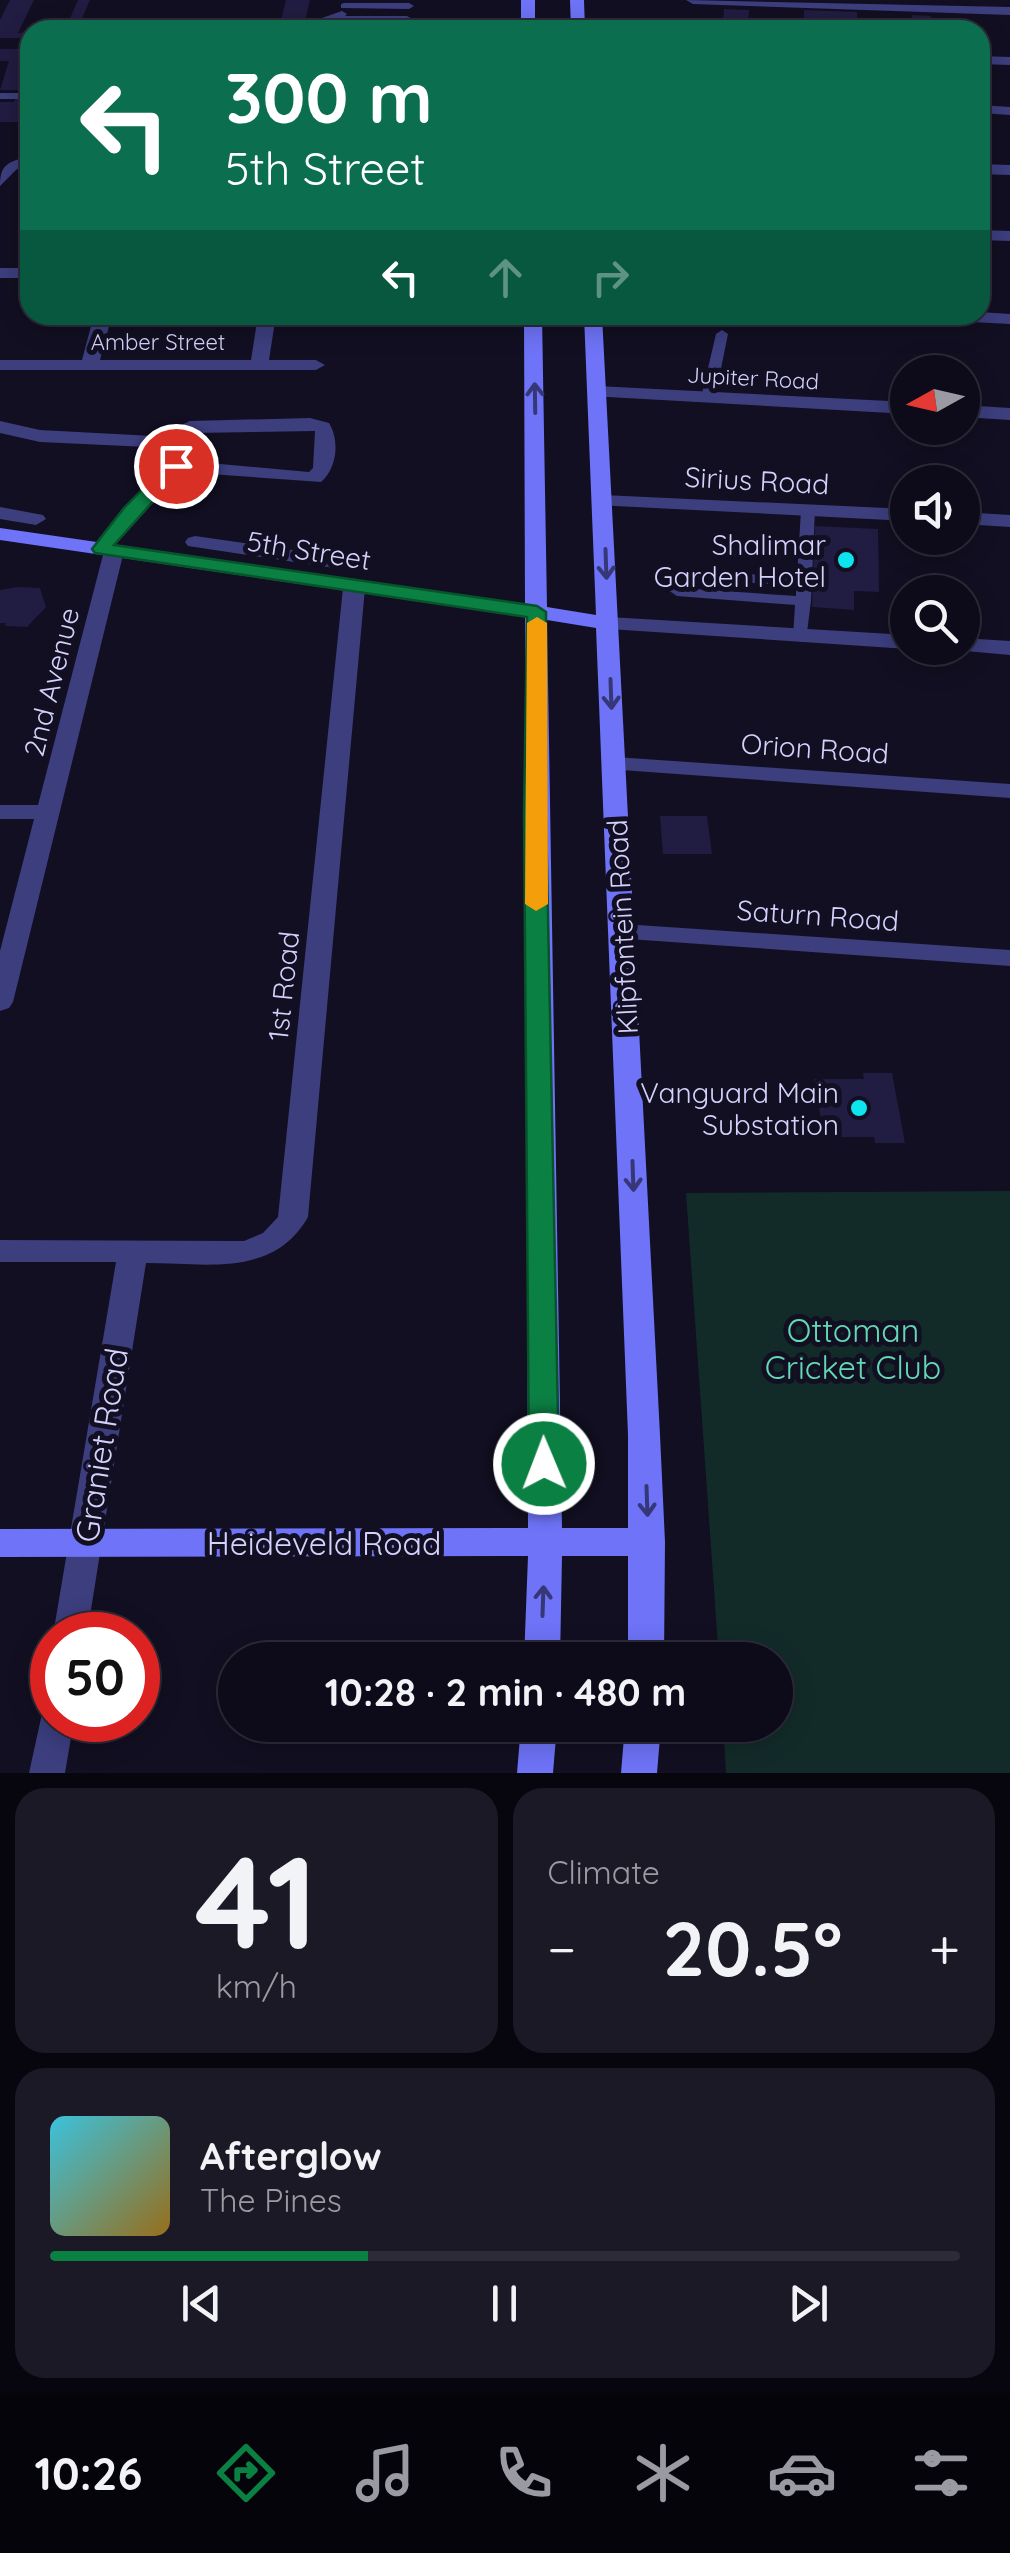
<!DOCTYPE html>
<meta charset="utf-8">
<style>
body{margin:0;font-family:Quicksand,sans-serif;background:#1b1926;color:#f1f3f6;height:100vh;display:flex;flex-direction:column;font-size:38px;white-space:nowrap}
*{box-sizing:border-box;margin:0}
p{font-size:32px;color:#9a9ba2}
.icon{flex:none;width:55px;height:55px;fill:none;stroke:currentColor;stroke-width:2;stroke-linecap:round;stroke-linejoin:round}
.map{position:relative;height:1773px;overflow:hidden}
.side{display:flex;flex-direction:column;gap:15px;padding:15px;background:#07060e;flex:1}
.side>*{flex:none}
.guide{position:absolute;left:20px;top:20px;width:970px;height:305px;border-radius:30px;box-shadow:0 5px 25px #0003,0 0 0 2px #2d2b38;background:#0b6e4f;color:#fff;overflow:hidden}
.needle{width:65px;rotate:262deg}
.controls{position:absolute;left:890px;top:355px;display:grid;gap:20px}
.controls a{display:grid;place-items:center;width:90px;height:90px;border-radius:50%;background:#0d0b19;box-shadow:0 5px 25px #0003,0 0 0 2px #2d2b38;font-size:50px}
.speed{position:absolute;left:30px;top:1612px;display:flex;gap:20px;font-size:50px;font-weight:700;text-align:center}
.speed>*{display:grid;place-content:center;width:130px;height:130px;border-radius:50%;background:#0d0b19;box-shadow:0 5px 25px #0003,0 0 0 2px #2d2b38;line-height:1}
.speed .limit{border:15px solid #d22;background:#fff;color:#111}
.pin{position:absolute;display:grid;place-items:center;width:85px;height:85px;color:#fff;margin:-42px;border:5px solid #fff;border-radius:50%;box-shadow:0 2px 10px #0007}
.me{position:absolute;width:110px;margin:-55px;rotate:359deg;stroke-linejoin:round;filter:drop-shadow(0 0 8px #0008)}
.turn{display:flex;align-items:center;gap:35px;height:210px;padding:0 40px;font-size:45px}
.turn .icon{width:130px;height:130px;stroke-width:2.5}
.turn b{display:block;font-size:70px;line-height:85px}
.lanes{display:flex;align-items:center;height:95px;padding:0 40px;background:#0003;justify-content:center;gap:50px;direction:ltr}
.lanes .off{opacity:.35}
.big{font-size:75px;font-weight:700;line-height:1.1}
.side .tile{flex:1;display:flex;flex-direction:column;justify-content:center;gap:15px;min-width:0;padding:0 35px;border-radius:30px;background:#1b1926}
.side .dial{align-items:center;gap:0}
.dial b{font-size:130px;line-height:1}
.song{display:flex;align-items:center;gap:30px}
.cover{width:120px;height:120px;border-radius:15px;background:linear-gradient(135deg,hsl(190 70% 55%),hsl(40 70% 35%))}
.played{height:10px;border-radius:5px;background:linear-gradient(90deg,#0b8043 35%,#2d2b38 35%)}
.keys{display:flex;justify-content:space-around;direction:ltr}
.heat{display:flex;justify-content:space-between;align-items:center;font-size:55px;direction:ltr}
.side .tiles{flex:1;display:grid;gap:15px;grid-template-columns:1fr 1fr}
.tile:last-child{grid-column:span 2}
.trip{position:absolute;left:218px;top:1642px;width:575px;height:100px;border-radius:50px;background:#0d0b19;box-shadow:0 5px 25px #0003,0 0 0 2px #2d2b38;font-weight:700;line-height:100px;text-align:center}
.menu{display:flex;height:160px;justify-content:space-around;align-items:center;background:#05040a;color:#9a9ba2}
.menu .icon{width:70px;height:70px}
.menu .active{color:#0b8043}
.menu b{font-size:45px;color:#f1f3f6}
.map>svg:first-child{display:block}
.green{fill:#122b29}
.building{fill:#211c41}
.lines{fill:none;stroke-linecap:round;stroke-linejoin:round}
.lane{fill:#3c3e7e;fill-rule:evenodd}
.street{fill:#3c3e7e;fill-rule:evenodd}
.secondary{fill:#6e73f7;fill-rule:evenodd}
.oneway{stroke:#363777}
.route{fill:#0b8043;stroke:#07532c;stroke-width:2.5}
.slow{fill:#f59e0b}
.poi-dot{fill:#0de4ed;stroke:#110f21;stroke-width:4}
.labels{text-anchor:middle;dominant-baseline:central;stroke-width:10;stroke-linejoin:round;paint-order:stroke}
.far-street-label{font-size:22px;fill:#d4d2fc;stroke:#110f21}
.street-label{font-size:28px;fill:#d4d2fc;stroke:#110f21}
.poi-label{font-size:28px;fill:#d4d2fc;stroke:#110f21;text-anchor:end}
.near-park-label{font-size:32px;fill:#62d8b4;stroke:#110f21}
.near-street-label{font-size:32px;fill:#d4d2fc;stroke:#110f21}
</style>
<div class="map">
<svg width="1010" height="1773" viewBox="0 0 1010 1773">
<rect width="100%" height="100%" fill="#110f21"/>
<path class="green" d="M1010,1191V1773H726L723,1725H775V1660H719L686,1193Z"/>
<path class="building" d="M10,0H34L18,33L30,32V90H0L9,61H0V49H21L27,38H0V20Z
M78,0H90L77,30H65Z
M286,0H310L303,30H245L247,24H280Z
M724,9L749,10L748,23L723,22Z
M804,10L857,12V23L804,21Z
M912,15L931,16L933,30H913Z
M16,98L30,99V122H0V102H14Z
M815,526L878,529L879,592L854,591V610L812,607Z
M18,587L40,588L46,607L27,627L5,626L6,623H0V590Z
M660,816H707L712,854H663Z
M863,1073H892L905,1143H875L874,1137H824L814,1079H864Z"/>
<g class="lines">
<path class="lane" d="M344,3H409L414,6L409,9L341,8V4Z
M342,11L347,14L345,16H407L412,19L407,22H341L336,19L326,23L325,30H315L319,19Z
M0,93H30V99H0Z
M722,330L728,334L715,398L708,402L701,398L716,334Z
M808,506L815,510L811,601L806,640L801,642L793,637L795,605L677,596L665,588L667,575L683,570L797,577L801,510ZM684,578L796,586V596L681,588L679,580Z"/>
<path class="street" d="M686,0L1010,7V15L693,4Z
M980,56L1010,57V65L980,64Z
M980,105L1010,107V115L980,113Z
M30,156V166L17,169L0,186C0,163 9,162 30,156Z
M980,164L1010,165V175L980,174Z
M980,230L1010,231V241L980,240Z
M0,268H30V278H0Z
M980,312L1010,314V324L934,320L925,315Z
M94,315H112L100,360H251L258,315H276L269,360H316L325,365L316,370H0V360H82Z
M597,386L908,402V414L590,396L588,392Z
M962,405L1010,408V420L962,417Z
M310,418L329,423C340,441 337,468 321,482L181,472L115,545L124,551L13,1002L9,1008L0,1011V951L34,819H0V805H38L103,555L91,549L123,508L167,464L169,448L40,442L0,433V421L40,430L172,437L175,428L190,421ZM315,431L313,468L309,472L187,461L194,433Z
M603,495L908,509V521L596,505L593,501Z
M0,507L43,515L46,519L36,525L0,519Z
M962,512L1010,515V527L962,524Z
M195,536L341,557L351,563L341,569L188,546L185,542L188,538Z
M354,582L365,588L308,1217C273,1278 206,1263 146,1263L87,1635H53L116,1262H0V1240L244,1241L263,1233L278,1217L343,588Z
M609,617L908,635V648H912L908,649L609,629L601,628L598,623Z
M962,638L1010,641V655L954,650L962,648Z
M615,757L1010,784V798L607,769L603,764L607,759Z
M623,924L1010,950V966L614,938L610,932Z
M52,1705V1720H74L65,1773H29L43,1709Z"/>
<path class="secondary" d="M521,0H535V30H521Z
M570,0H584L585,30H571Z
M524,315H542L547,607L596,615L584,315H602L660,1435L665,1542L664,1660H628V1556H562L560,1660H524L528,1556L0,1557V1529L528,1528L525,617L0,540V528L525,604ZM547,620L596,628L628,1435V1528H562Z
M521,1725H557L553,1773H517Z
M625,1725H661L657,1773H621Z"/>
</g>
<defs><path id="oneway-shaft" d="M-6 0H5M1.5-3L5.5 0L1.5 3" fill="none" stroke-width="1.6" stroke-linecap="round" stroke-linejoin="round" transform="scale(2.5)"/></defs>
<g class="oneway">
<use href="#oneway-shaft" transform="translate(535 398) rotate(-91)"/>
<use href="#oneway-shaft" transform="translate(606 564) rotate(88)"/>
<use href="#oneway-shaft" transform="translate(611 694) rotate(88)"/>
<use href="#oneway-shaft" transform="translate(633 1176) rotate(88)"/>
<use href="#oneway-shaft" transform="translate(647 1501) rotate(88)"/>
<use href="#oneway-shaft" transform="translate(543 1601) rotate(-88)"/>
</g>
<path class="route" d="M176,460L184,466L182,469L114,545L537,606L546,612V815L559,1464L554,1472L544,1476L533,1472L529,1464L524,815L527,617L95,553L92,549L124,508L169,462Z"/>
<path class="slow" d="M537,617L547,623L548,904L536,911L525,904L527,623Z"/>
<g class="poi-dot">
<circle cx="846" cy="560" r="10"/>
<circle cx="859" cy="1108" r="10"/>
</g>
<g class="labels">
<g class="far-street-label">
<text x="158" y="342">Amber Street</text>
<text transform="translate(753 378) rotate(3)">Jupiter Road</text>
</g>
<g class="street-label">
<text transform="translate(757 480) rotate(3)">Sirius Road</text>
<text transform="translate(309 550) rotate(9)">5th Street</text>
<text transform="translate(51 682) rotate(-76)">2nd Avenue</text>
<text transform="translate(815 748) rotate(4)">Orion Road</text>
<text transform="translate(818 915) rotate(4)">Saturn Road</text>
<text transform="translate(622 927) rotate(-93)">Klipfontein Road</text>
<text transform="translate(283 986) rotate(-84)">1st Road</text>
</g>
<g class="poi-label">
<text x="826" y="544">Shalimar<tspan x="826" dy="32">Garden Hotel</tspan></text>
<text x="839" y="1092">Vanguard Main<tspan x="839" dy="32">Substation</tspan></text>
</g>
<g class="near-park-label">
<text x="853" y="1330">Ottoman<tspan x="853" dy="37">Cricket Club</tspan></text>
</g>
<g class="near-street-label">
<text transform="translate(101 1445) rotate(-81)">Graniet Road</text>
<text x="324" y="1543">Heideveld Road</text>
</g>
</g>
</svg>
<div class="controls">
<a><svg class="needle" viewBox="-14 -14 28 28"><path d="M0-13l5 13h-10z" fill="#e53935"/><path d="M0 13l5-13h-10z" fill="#9a9ba2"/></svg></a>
<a><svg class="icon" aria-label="sound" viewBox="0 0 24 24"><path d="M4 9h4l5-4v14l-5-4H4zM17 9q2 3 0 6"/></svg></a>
<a><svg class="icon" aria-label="search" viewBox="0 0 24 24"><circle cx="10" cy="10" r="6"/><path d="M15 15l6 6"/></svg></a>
</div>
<div class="speed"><div class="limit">50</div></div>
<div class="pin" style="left:176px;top:466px;background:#d93025"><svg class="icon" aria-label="arrive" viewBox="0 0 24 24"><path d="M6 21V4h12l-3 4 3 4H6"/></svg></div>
<svg class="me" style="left:544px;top:1464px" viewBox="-20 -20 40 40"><circle r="17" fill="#0b8043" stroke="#fff" stroke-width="3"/><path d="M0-11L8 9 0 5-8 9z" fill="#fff"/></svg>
<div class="trip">10:28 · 2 min · 480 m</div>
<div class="guide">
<div class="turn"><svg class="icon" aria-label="left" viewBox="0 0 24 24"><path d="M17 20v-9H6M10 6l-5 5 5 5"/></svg><div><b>300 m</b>5th Street</div></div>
<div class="lanes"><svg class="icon" aria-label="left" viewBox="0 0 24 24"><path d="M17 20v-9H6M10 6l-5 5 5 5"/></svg><svg class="icon off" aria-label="ahead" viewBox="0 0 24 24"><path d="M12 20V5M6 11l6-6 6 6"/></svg><svg class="icon off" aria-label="right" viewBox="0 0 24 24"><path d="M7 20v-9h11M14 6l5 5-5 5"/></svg></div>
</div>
</div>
<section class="side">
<div class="tiles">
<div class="tile dial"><b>41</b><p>km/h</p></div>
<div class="tile"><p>Climate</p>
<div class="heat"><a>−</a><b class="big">20.5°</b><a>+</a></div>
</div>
<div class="tile">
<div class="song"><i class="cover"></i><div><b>Afterglow</b><p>The Pines</p></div></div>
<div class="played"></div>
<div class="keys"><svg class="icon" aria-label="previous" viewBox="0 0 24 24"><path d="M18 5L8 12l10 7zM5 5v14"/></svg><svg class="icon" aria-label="pause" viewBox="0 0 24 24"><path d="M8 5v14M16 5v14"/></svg><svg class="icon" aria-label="next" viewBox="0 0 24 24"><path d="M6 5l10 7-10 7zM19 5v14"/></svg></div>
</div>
</div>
</section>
<nav class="menu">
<b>10:26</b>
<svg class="icon active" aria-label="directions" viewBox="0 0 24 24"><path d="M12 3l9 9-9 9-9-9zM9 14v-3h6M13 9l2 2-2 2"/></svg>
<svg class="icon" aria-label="music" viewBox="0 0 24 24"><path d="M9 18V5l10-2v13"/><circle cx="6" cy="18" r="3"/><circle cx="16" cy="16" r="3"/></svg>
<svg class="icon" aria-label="phone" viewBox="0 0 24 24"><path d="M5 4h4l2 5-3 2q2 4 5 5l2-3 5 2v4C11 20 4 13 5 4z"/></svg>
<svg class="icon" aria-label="climate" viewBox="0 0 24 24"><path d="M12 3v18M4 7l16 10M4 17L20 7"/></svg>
<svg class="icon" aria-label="car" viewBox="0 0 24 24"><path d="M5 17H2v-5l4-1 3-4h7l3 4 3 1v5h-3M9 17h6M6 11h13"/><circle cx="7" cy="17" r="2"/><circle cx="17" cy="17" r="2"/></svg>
<svg class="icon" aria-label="filters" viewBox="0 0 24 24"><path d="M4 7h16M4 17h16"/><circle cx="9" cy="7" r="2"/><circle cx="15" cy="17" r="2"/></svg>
</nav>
